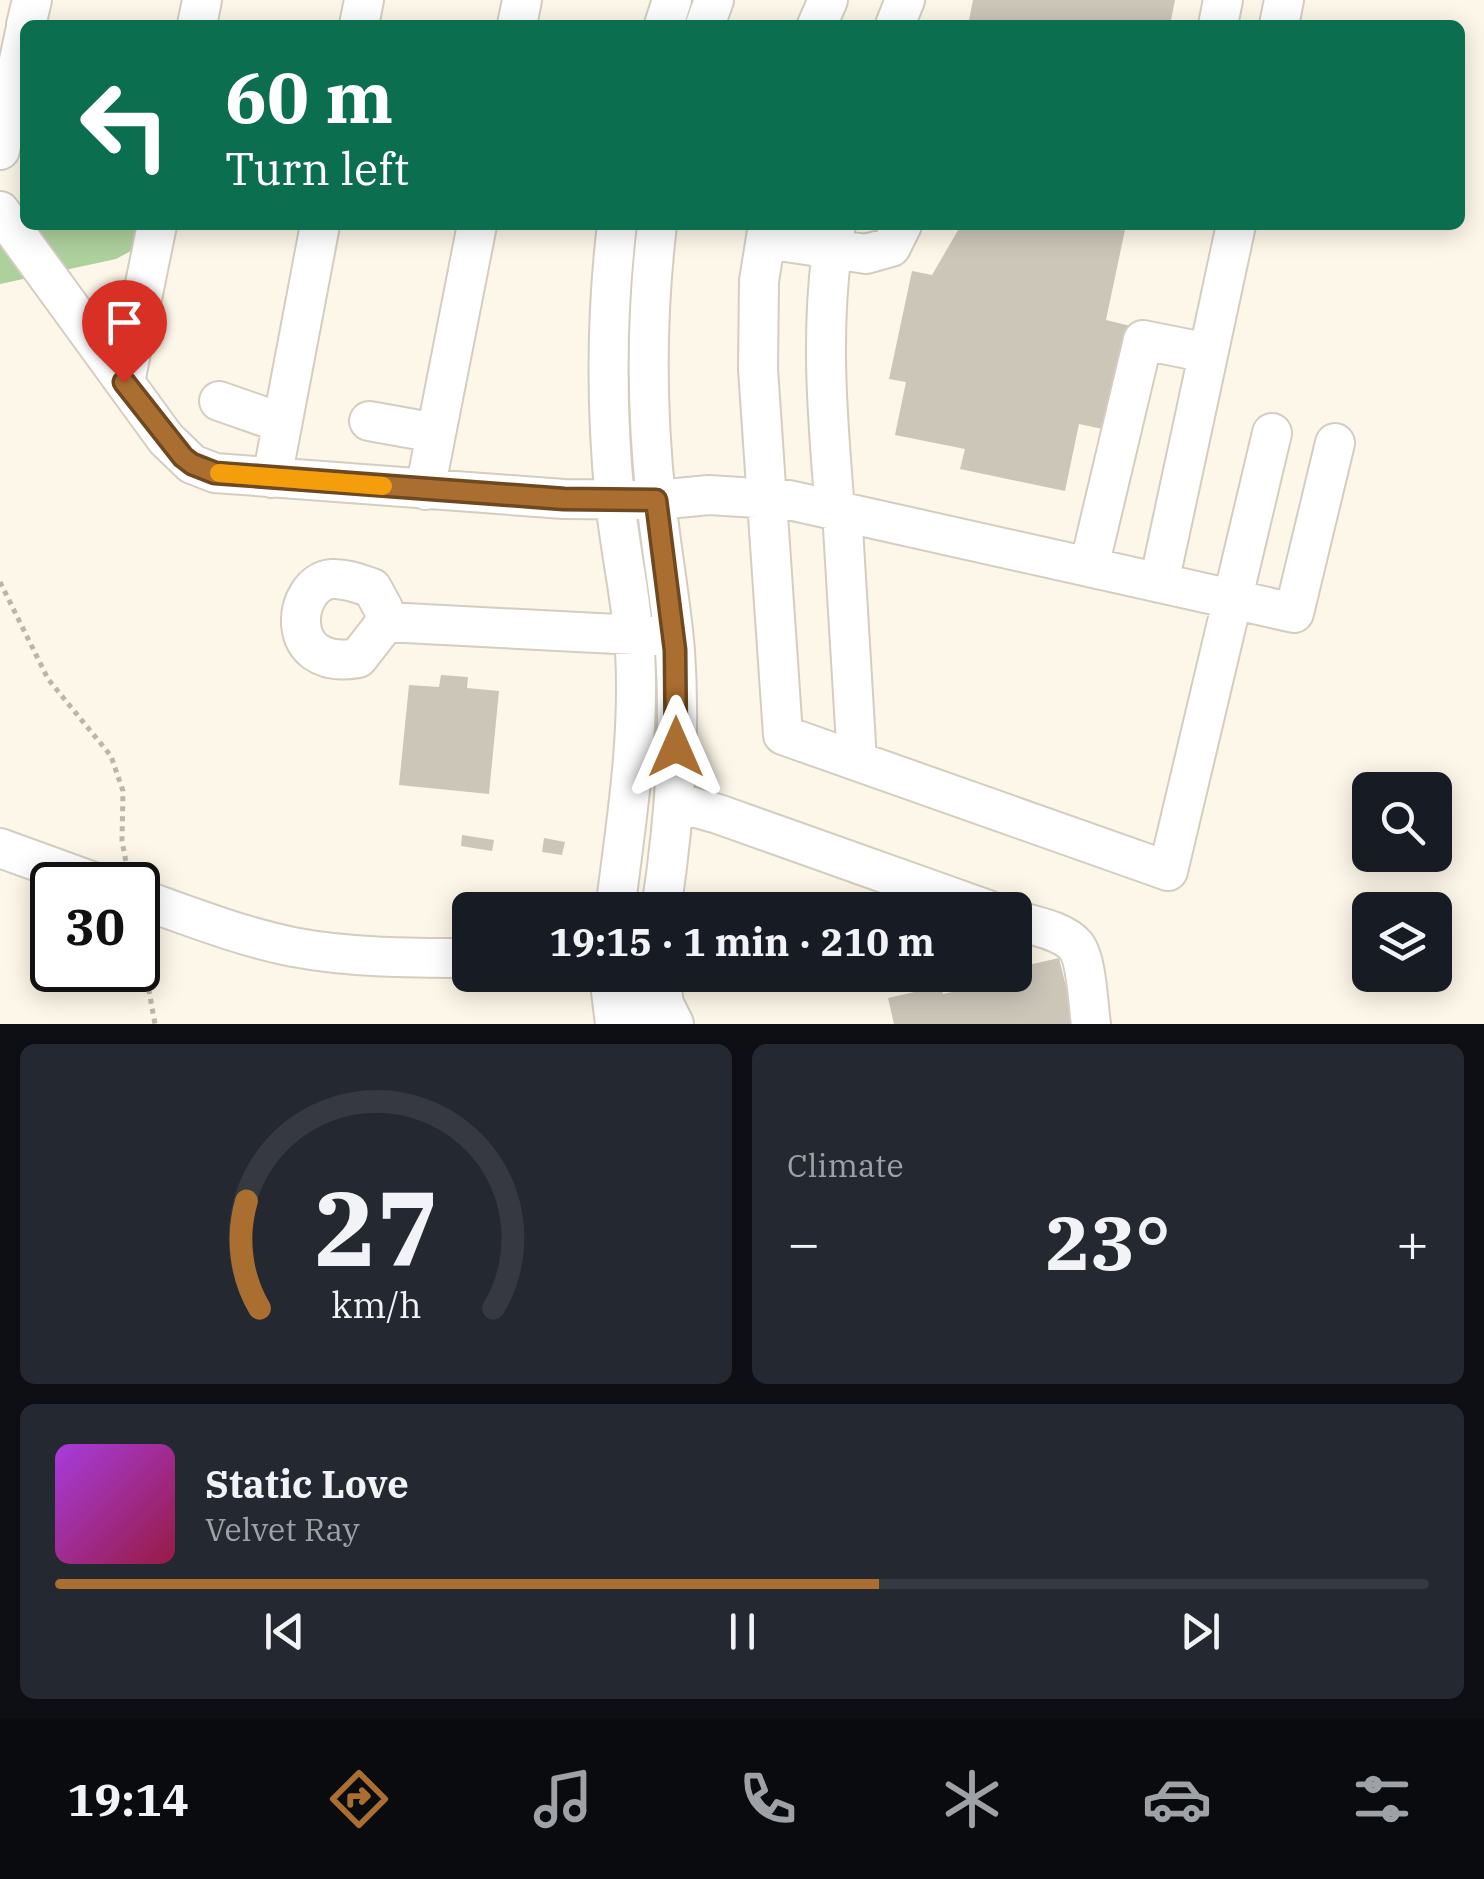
<!DOCTYPE html>
<meta charset="utf-8">
<style>
body{margin:0;font-family:"IBM Plex Serif",serif;background:#242831;color:#f1f3f6;height:100vh;display:flex;flex-direction:column;font-size:38px;white-space:nowrap}
*{box-sizing:border-box;margin:0}
p{font-size:32px;color:#9ea1a6}
.icon{flex:none;width:55px;height:55px;fill:none;stroke:currentColor;stroke-width:2;stroke-linecap:round;stroke-linejoin:round}
.map{position:relative;height:1024px;overflow:hidden}
.panel{display:flex;flex-direction:column;gap:20px;padding:20px;background:#0d0f14;flex:1}
.panel>*{flex:none}
.hud{position:absolute;left:20px;top:20px;width:1445px;height:210px;border-radius:15px;box-shadow:0 5px 25px #0003;background:#0b6e4f;color:#fff;overflow:hidden}
.fabs{position:absolute;left:1352px;top:772px;display:grid;gap:20px}
.fabs a{display:grid;place-items:center;width:100px;height:100px;border-radius:15px;background:#171b24;box-shadow:0 5px 25px #0003;font-size:50px}
.speed{position:absolute;left:30px;top:862px;display:flex;gap:20px;font-size:50px;font-weight:700;text-align:center}
.speed>*{display:grid;place-content:center;width:130px;height:130px;border-radius:50%;background:#171b24;box-shadow:0 5px 25px #0003;line-height:1}
.speed .limit{border:5px solid #111;border-radius:15px;background:#fff;color:#111}
.pin{position:absolute;display:grid;place-items:center;width:85px;height:85px;color:#fff;margin:-102px -42px;border-radius:50% 50% 50% 0;rotate:-45deg;box-shadow:0 0 10px #0007}
.pin .icon{rotate:45deg}
.me{position:absolute;width:110px;margin:-55px;rotate:0deg;stroke-linejoin:round;filter:drop-shadow(0 0 8px #0008)}
.turn{display:flex;align-items:center;gap:35px;height:210px;padding:0 40px;font-size:45px}
.turn .icon{width:130px;height:130px;stroke-width:2.5}
.turn b{display:block;font-size:70px;line-height:85px}
.big{font-size:75px;font-weight:800;line-height:1.1}
.panel .tile{flex:1;display:flex;flex-direction:column;justify-content:center;gap:15px;min-width:0;padding:0 35px;border-radius:15px;background:#242831}
.panel .dial{align-items:center;gap:0}
.dial svg{height:260px;overflow:visible;fill:none;stroke:#363941;stroke-width:7;stroke-linecap:round;text-anchor:middle}
.dial text{fill:#f1f3f6;stroke:none}
.song{display:flex;align-items:center;gap:30px}
.cover{width:120px;height:120px;border-radius:15px;background:linear-gradient(135deg,hsl(280 70% 55%),hsl(340 70% 35%))}
.played{height:10px;border-radius:5px;background:linear-gradient(90deg,#aa6f30 60%,#363941 60%)}
.keys{display:flex;justify-content:space-around;direction:ltr}
.heat{display:flex;justify-content:space-between;align-items:center;font-size:55px;direction:ltr}
.panel .tiles{flex:1;display:grid;gap:20px;grid-template-columns:1fr 1fr}
.tile:last-child{grid-column:span 2}
.trip{position:absolute;left:452px;top:892px;width:580px;height:100px;border-radius:15px;background:#171b24;box-shadow:0 5px 25px #0003;font-weight:800;line-height:100px;text-align:center}
.dock{display:flex;height:160px;justify-content:space-around;align-items:center;background:#090b0e;color:#9ea1a6}
.dock .icon{width:70px;height:70px}
.dock .on{color:#aa6f30}
.dock b{font-size:45px;color:#f1f3f6}
.map>svg:first-child{display:block}
.green{fill:#aed09d}
.building{fill:#ccc6b9}
.lines{fill:none;stroke-linecap:round;stroke-linejoin:round}
.minor-casing{stroke:#d4cdc0;stroke-width:42}
.path{stroke:#bbb6ab;stroke-width:5;stroke-dasharray:5 5;stroke-linecap:butt}
.minor{stroke:#fff;stroke-width:38}
.route-casing{stroke:#6e481f;stroke-width:25}
.route{stroke:#aa6f30;stroke-width:18}
.slow{stroke:#f59e0b;stroke-width:18}
</style>
<div class="map">
<svg width="1484" height="1024" viewBox="0 0 1484 1024">
<rect width="100%" height="100%" fill="#fdf7e9"/>
<path class="green" d="M26,225H179L116,259L0,284V237Z"/>
<path class="building" d="M973,0H1175L1170,25H968Z
M961,225H1126L1106,320L1135,327L1112,431L1079,424L1065,491L960,469L965,449L895,435L906,382L889,379L912,271L932,275Z
M441,675L468,677L467,688L499,691L489,794L399,785L409,685L439,687Z
M462,835L494,840L492,851L461,846Z
M544,838L565,842L562,855L542,852Z
M1059,958L1075,1024H894L888,998L941,986L943,994L965,989L963,980L985,975H1015V968Z"/>
<g class="lines">
<defs>
<path id="minor" d="M26,25L32,0
M197,25L202,0
M359,25L364,0
M517,25L522,0
M664,25L672,0
M705,25L714,0
M817,25L828,0
M895,25L905,0
M1218,25L1223,0
M1279,25L1284,0
M0,150L25,32
M0,211L166,439L192,464L215,473L564,499L656,500L709,495L789,500L1294,613L1335,443
M657,225C646,317 646,407 656,499C661,550 671,601 675,651C681,737 674,825 661,910
M768,225L759,281L758,369L783,735L1168,871L1272,433
M766,239L866,254L891,247L902,225
M125,382L157,225
M219,401L282,423
M369,421L436,433
M272,478L320,225
M425,490L477,225
M835,510C827,415 819,319 836,225
M842,511L857,761
M1089,567L1143,340L1208,353
M1159,583L1236,225
M386,622L358,658C281,672 292,582 332,579C345,578 360,584 372,588L383,608L386,622L655,636
M675,802L718,814L988,910
M0,848L102,885
M138,898C189,916 239,936 293,947C351,958 411,958 470,958
M615,910C626,824 640,738 635,651C632,601 620,550 615,500C606,408 606,317 617,225
M1015,920C1033,926 1062,930 1075,945C1087,958 1088,1005 1091,1024
M609,975L615,1024
M623,975L630,981L652,1024
M660,975L664,1004L674,1024"/>
</defs>
<use href="#minor" class="minor-casing"/>
<path class="path" d="M0,582L48,679L111,756L123,791L122,841L127,867
M138,930L155,1024"/>
<use href="#minor" class="minor"/>
</g>
<g class="lines">
<defs>
<path id="route" d="M124,382L183,457L192,464L215,473L564,499L656,500L675,650L676,747"/>
</defs>
<use href="#route" class="route-casing"/>
<use href="#route" class="route"/>
<path class="slow" d="M219,473L383,486"/>
</g>
</svg>
<div class="fabs">
<a><svg class="icon" aria-label="search" viewBox="0 0 24 24"><circle cx="10" cy="10" r="6"/><path d="M15 15l6 6"/></svg></a>
<a><svg class="icon" aria-label="layers" viewBox="0 0 24 24"><path d="M12 4l9 5-9 5-9-5zM3 14l9 5 9-5"/></svg></a>
</div>
<div class="speed"><div class="limit">30</div></div>
<div class="pin" style="left:124px;top:382px;background:#d93025"><svg class="icon" aria-label="arrive" viewBox="0 0 24 24"><path d="M6 21V4h12l-3 4 3 4H6"/></svg></div>
<svg class="me" style="left:676px;top:747px" viewBox="-20 -20 40 40"><path d="M0-17L14 15 0 8-14 15z" fill="#aa6f30" stroke="#fff" stroke-width="4"/></svg>
<div class="trip">19:15 · 1 min · 210 m</div>
<div class="hud">
<div class="turn"><svg class="icon" aria-label="left" viewBox="0 0 24 24"><path d="M17 20v-9H6M10 6l-5 5 5 5"/></svg><div><b>60 m</b>Turn left</div></div>
</div>
</div>
<section class="panel">
<div class="tiles">
<div class="tile dial"><svg viewBox="0 0 100 80">
<path d="M14 69A42 42 0 1 1 86 69"/>
<path d="M14 69A42 42 0 0 1 10 36" stroke="#aa6f30"/>
<text x="50" y="56" font-size="32" font-weight="700">27</text>
<text x="50" y="72" font-size="11">km/h</text>
</svg></div>
<div class="tile"><p>Climate</p>
<div class="heat"><a>−</a><b class="big">23°</b><a>+</a></div>
</div>
<div class="tile">
<div class="song"><i class="cover"></i><div><b>Static Love</b><p>Velvet Ray</p></div></div>
<div class="played"></div>
<div class="keys"><svg class="icon" aria-label="previous" viewBox="0 0 24 24"><path d="M18 5L8 12l10 7zM5 5v14"/></svg><svg class="icon" aria-label="pause" viewBox="0 0 24 24"><path d="M8 5v14M16 5v14"/></svg><svg class="icon" aria-label="next" viewBox="0 0 24 24"><path d="M6 5l10 7-10 7zM19 5v14"/></svg></div>
</div>
</div>
</section>
<nav class="dock">
<b>19:14</b>
<svg class="icon on" aria-label="directions" viewBox="0 0 24 24"><path d="M12 3l9 9-9 9-9-9zM9 14v-3h6M13 9l2 2-2 2"/></svg>
<svg class="icon" aria-label="music" viewBox="0 0 24 24"><path d="M9 18V5l10-2v13"/><circle cx="6" cy="18" r="3"/><circle cx="16" cy="16" r="3"/></svg>
<svg class="icon" aria-label="phone" viewBox="0 0 24 24"><path d="M5 4h4l2 5-3 2q2 4 5 5l2-3 5 2v4C11 20 4 13 5 4z"/></svg>
<svg class="icon" aria-label="climate" viewBox="0 0 24 24"><path d="M12 3v18M4 7l16 10M4 17L20 7"/></svg>
<svg class="icon" aria-label="car" viewBox="0 0 24 24"><path d="M5 17H2v-5l4-1 3-4h7l3 4 3 1v5h-3M9 17h6M6 11h13"/><circle cx="7" cy="17" r="2"/><circle cx="17" cy="17" r="2"/></svg>
<svg class="icon" aria-label="filters" viewBox="0 0 24 24"><path d="M4 7h16M4 17h16"/><circle cx="9" cy="7" r="2"/><circle cx="15" cy="17" r="2"/></svg>
</nav>
